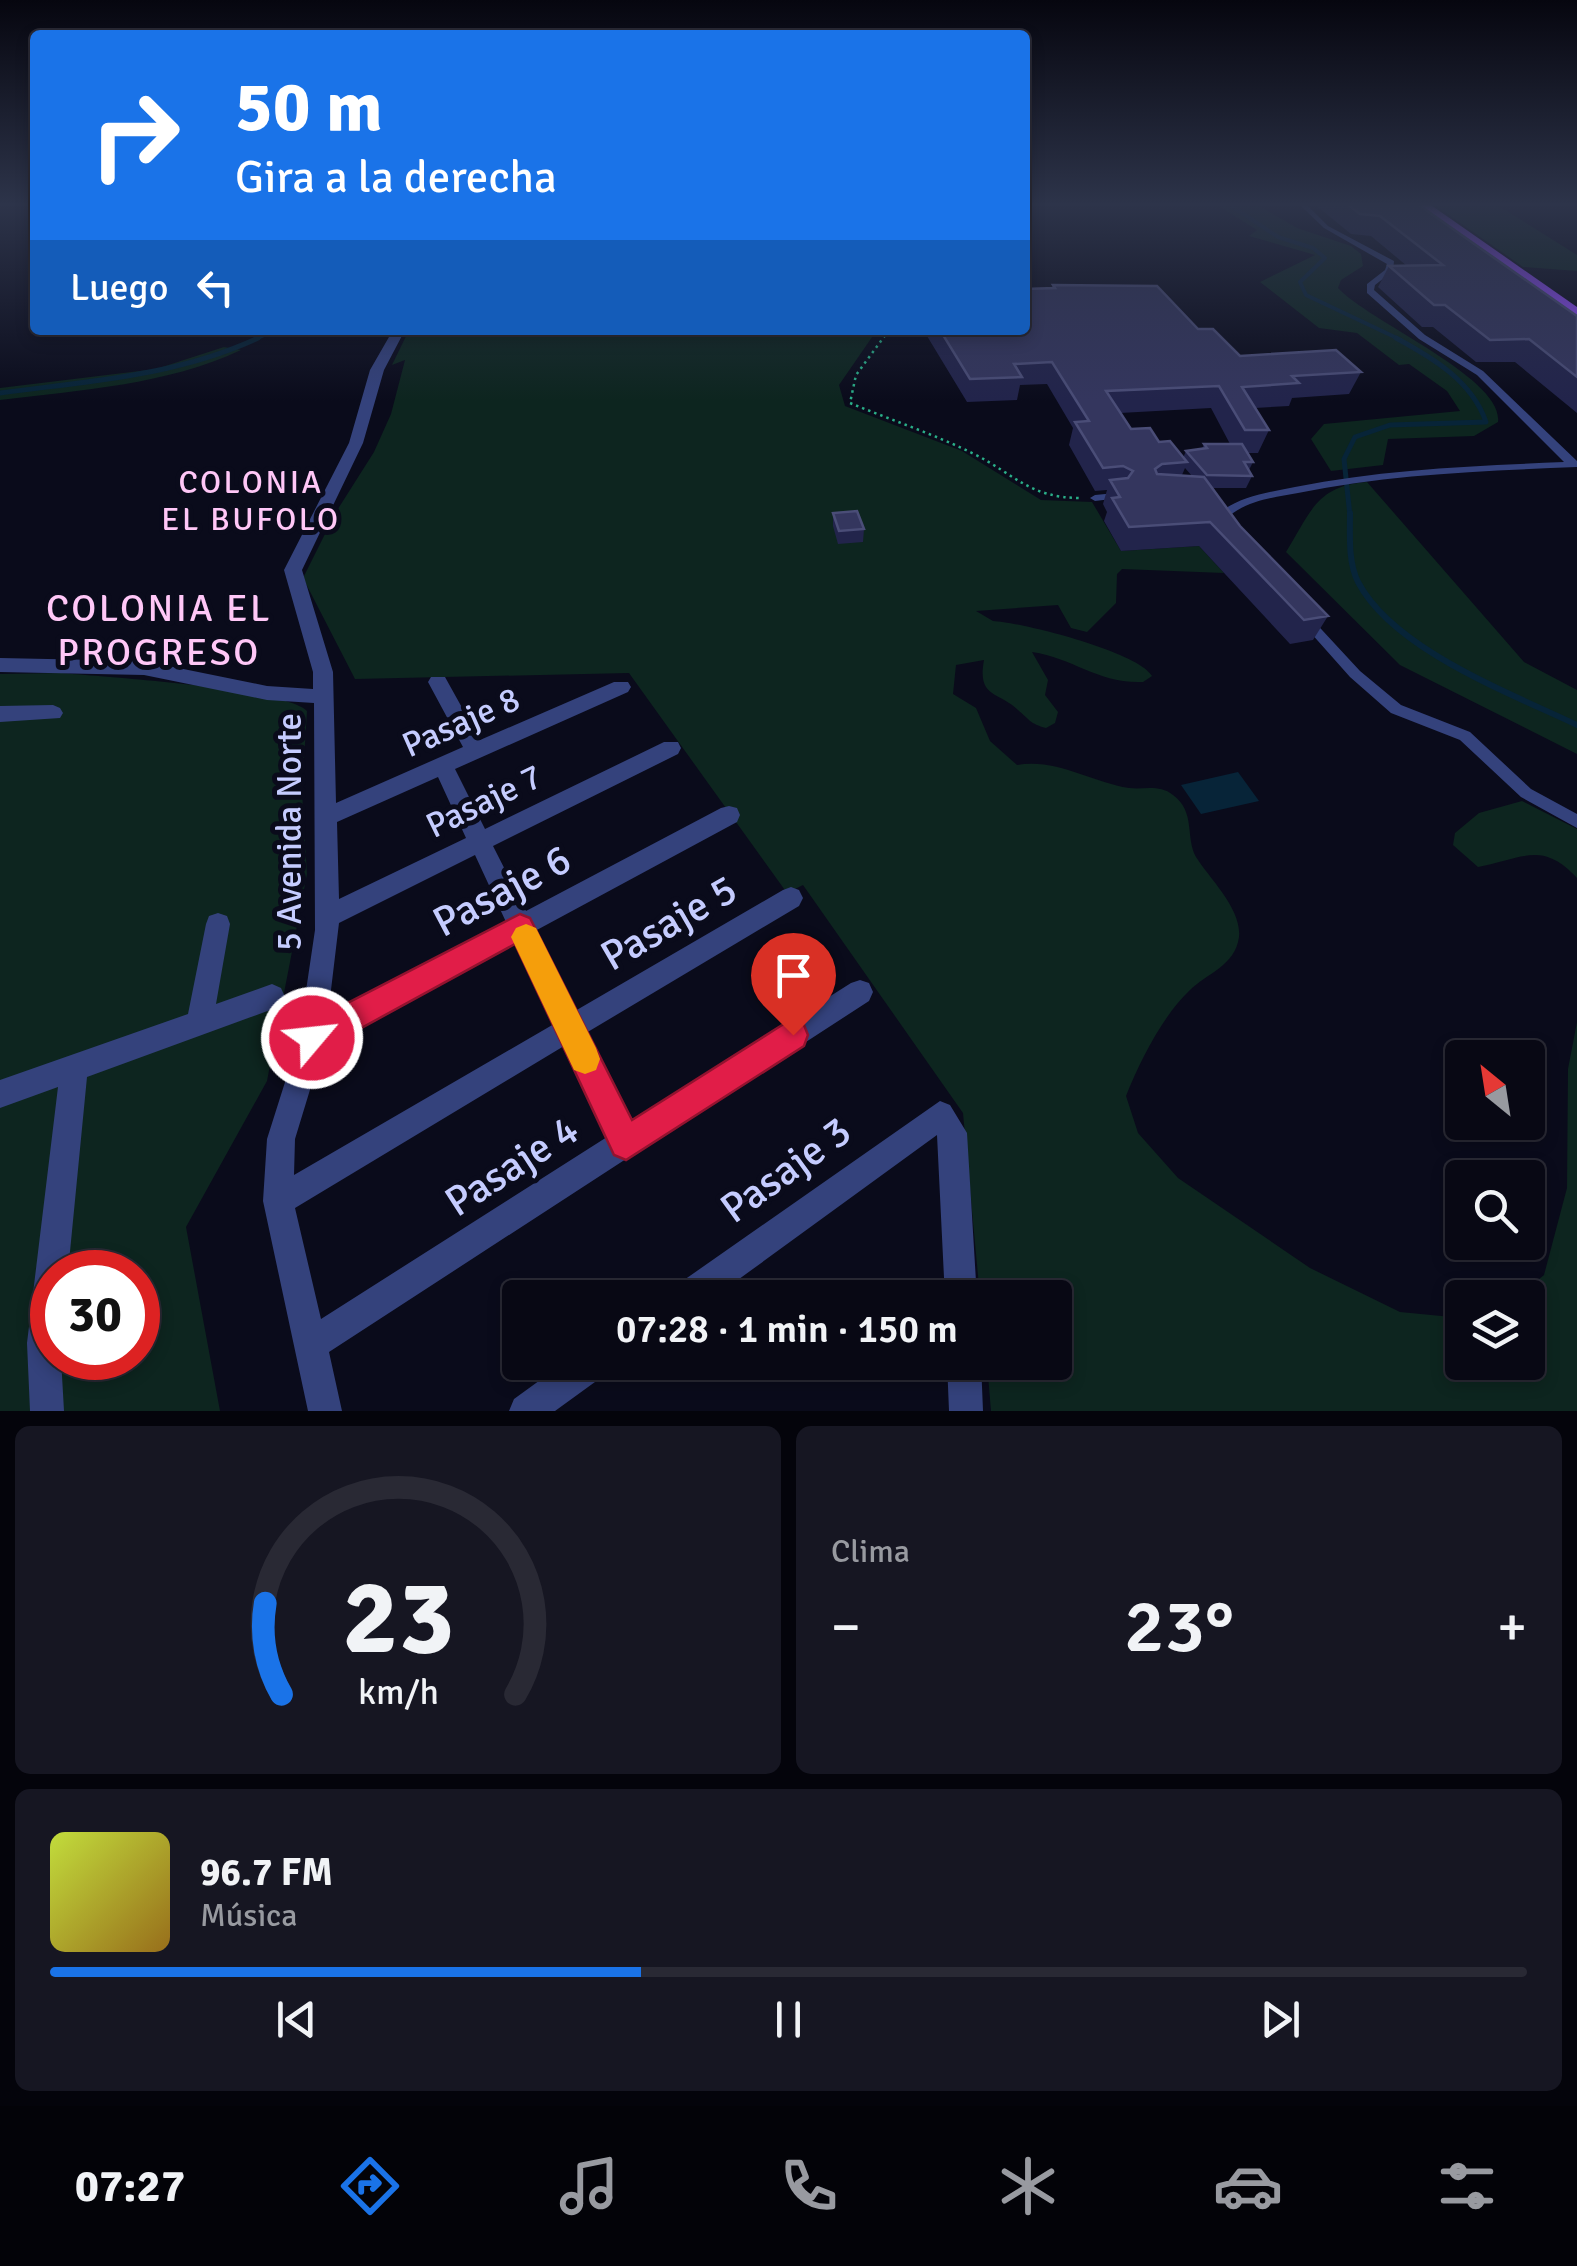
<!DOCTYPE html>
<html lang="es">
<meta charset="utf-8">
<style>
body{margin:0;font-family:Signika,sans-serif;background:#161622;color:#f1f3f6;height:100vh;display:flex;flex-direction:column;font-size:38px;white-space:nowrap}
*{box-sizing:border-box;margin:0}
p{font-size:32px;color:#989aa0}
.icon{flex:none;width:55px;height:55px;fill:none;stroke:currentColor;stroke-width:2;stroke-linecap:round;stroke-linejoin:round}
.map{position:relative;height:1411px;overflow:hidden}
.details{display:flex;flex-direction:column;gap:15px;padding:15px;background:#04040b;flex:1}
.details>*{flex:none}
.hud{position:absolute;left:30px;top:30px;width:1000px;height:305px;border-radius:10px;box-shadow:0 5px 15px #0003,0 0 0 2px #292934;background:#1a73e8;color:#fff;overflow:hidden}
.needle{width:65px;rotate:330deg}
.buttons{position:absolute;left:1445px;top:1040px;display:grid;gap:20px}
.buttons a{display:grid;place-items:center;width:100px;height:100px;border-radius:10px;background:#080814;box-shadow:0 5px 15px #0003,0 0 0 2px #292934;font-size:50px}
.speed{position:absolute;left:30px;top:1250px;display:flex;gap:20px;font-size:50px;font-weight:700;text-align:center}
.speed>*{display:grid;place-content:center;width:130px;height:130px;border-radius:50%;background:#080814;box-shadow:0 5px 15px #0003,0 0 0 2px #292934;line-height:1}
.speed .limit{border:15px solid #d22;background:#fff;color:#111}
.pin{position:absolute;display:grid;place-items:center;width:85px;height:85px;color:#fff;margin:-102px -42px;border-radius:50% 50% 50% 0;rotate:-45deg;box-shadow:0 0 10px #0007}
.pin .icon{rotate:45deg}
.me{position:absolute;width:110px;margin:-55px;rotate:62deg;stroke-linejoin:round;filter:drop-shadow(0 0 8px #0008)}
.turn{display:flex;align-items:center;gap:35px;height:210px;padding:0 40px;font-size:45px}
.turn .icon{width:130px;height:130px;stroke-width:2.5}
.turn b{display:block;font-size:70px;line-height:85px}
.then{display:flex;align-items:center;height:95px;padding:0 40px;background:#0003;gap:20px;font-size:38px}
.big{font-size:75px;font-weight:600;line-height:1.1}
.details .tile{flex:1;display:flex;flex-direction:column;justify-content:center;gap:15px;min-width:0;padding:0 35px;border-radius:15px;background:#161622}
.details .dial{align-items:center;gap:0}
.dial svg{height:260px;overflow:visible;fill:none;stroke:#292934;stroke-width:7;stroke-linecap:round;text-anchor:middle}
.dial text{fill:#f1f3f6;stroke:none}
.song{display:flex;align-items:center;gap:30px}
.cover{width:120px;height:120px;border-radius:15px;background:linear-gradient(135deg,hsl(70 70% 55%),hsl(40 70% 35%))}
.played{height:10px;border-radius:5px;background:linear-gradient(90deg,#1a73e8 40%,#292934 40%)}
.keys{display:flex;justify-content:space-around;direction:ltr}
.heat{display:flex;justify-content:space-between;align-items:center;font-size:55px;direction:ltr}
.details .tiles{flex:1;display:grid;gap:15px;grid-template-columns:1fr 1fr}
.tile:last-child{grid-column:span 2}
.trip{position:absolute;left:502px;top:1280px;width:570px;height:100px;border-radius:10px;background:#080814;box-shadow:0 5px 15px #0003,0 0 0 2px #292934;font-weight:600;line-height:100px;text-align:center}
.tabs{display:flex;height:160px;justify-content:space-around;align-items:center;background:#030308;color:#989aa0}
.tabs .icon{width:70px;height:70px}
.tabs .active{color:#1a73e8}
.tabs b{font-size:45px;color:#f1f3f6}
.map>svg:first-child{display:block}
.green{fill:#0d251f;fill-rule:evenodd}
.water{fill:#072438}
.lines{fill:none;stroke-linecap:round;stroke-linejoin:round}
.stream-far2{stroke:#072438;stroke-width:4}
.stream-far1{stroke:#072438;stroke-width:5}
.stream{stroke:#072438;stroke-width:6}
.path{stroke:#2aae88;stroke-width:2.5;stroke-dasharray:2.5 4;stroke-linecap:butt}
.service{fill:#34427c;fill-rule:evenodd}
.minor{fill:#34427c;fill-rule:evenodd}
.primary{fill:#934cff;fill-rule:evenodd}
.wall{fill:#22244b;fill-rule:evenodd}
.building{fill:#34365e;stroke:#4a4d77;stroke-width:2.5}
.route{fill:#e11d48;stroke:#92132f;stroke-width:2.5}
.slow{fill:#f59e0b}
.labels{text-anchor:middle;dominant-baseline:central;stroke-width:10;stroke-linejoin:round;paint-order:stroke}
.far-neighbourhood-label{font-size:32px;letter-spacing:2.5px;fill:#ffc7f7;stroke:#0a0b1b}
.street-label{font-size:35px;fill:#c5ccff;stroke:#0a0b1b}
.neighbourhood-label{font-size:38px;letter-spacing:2.5px;fill:#ffc7f7;stroke:#0a0b1b}
.near-street-label{font-size:42px;fill:#c5ccff;stroke:#0a0b1b}
</style>
<div class="map">
<svg width="1577" height="1411" viewBox="0 0 1577 1411">
<rect width="100%" height="100%" fill="#0a0b1b"/>
<path class="green" d="M1214,203H1254L1297,228L1351,246L1361,254L1363,266L1341,280L1338,288C1368,321 1504,378 1498,422L1474,436L1388,439L1383,465L1331,471L1311,439L1324,424L1460,411L1447,391L1409,364L1399,365L1357,333L1319,328L1260,282L1315,255L1249,236L1257,230Z
M1432,203H1494L1577,255V271L1523,267Z
M409,330H877L839,385L845,406L962,451L1041,500L1092,502L1121,551L1199,546L1224,573L1122,569L1117,574L1116,603L1087,632L1071,628L1058,605L976,611L993,621C1024,623 1138,652 1152,676L1143,682C1098,684 1074,658 1032,652L1048,680L1045,695L1058,712L1055,723L1046,728C1030,724 1029,719 1018,710C998,691 977,698 984,660L956,665L953,694L976,708L990,741L1017,765C1056,758 1091,782 1129,788C1144,790 1159,784 1173,795C1196,812 1185,837 1196,857C1209,878 1242,909 1239,937C1235,966 1207,973 1189,991C1162,1017 1140,1061 1126,1096L1138,1133L1178,1178L1310,1268L1400,1312L1462,1318V1362H1528V1298L1517,1297L1544,1275L1567,1188L1568,1069L1577,1022V1411H991L987,1363L1055,1362V1298L980,1297L963,1113L803,885L787,893L629,673L355,679L303,578L336,512L374,452L391,414L405,360L392,365Z
M224,347L241,350C167,385 80,390 0,400V388L156,369Z
M1367,482L1524,662L1577,690V754L1400,665L1286,552C1311,512 1316,486 1367,482Z
M62,673C103,677 285,688 307,711L302,792L307,874L267,1081L186,1227L220,1411H0V674ZM52,1272H138V1358H52Z
M1522,801L1577,829V878C1542,840 1521,859 1478,867L1453,845L1455,833L1479,813Z"/>
<path class="water" d="M1238,772L1259,801L1201,814L1181,785Z"/>
<g class="lines">
<path class="stream-far2" d="M1227,203L1278,237L1313,248L1325,258L1300,282L1306,295L1401,340
M253,340L275,330"/>
<path class="stream-far1" d="M0,393C89,381 176,376 258,338
M1350,516L1344,459L1355,437L1390,425L1486,422C1472,381 1433,358 1396,338"/>
<path class="stream" d="M1350,513C1350,536 1348,562 1358,582C1394,650 1510,693 1577,725"/>
<path class="path" d="M889,330L856,375L850,403C891,420 934,434 974,454C1014,474 1030,498 1080,498"/>
<path class="service" d="M1298,203H1305L1328,226L1394,261L1393,271L1375,285L1374,290L1425,335L1483,371L1577,461V467C1484,471 1390,474 1298,493C1272,498 1246,500 1226,519L1229,525L1227,527H1219L1214,518L1216,516C1238,496 1266,493 1295,487C1384,469 1473,466 1564,462L1477,375L1419,339L1367,293V284L1385,270L1387,264L1324,228Z
M1116,493L1121,496L1120,498L1095,501L1090,498L1095,495Z
M1306,616L1310,617L1360,671L1401,705L1470,732L1531,789L1577,814V828L1521,797L1460,740L1391,713L1350,677L1302,623L1300,620L1302,617Z"/>
<path class="minor" d="M393,330H405L384,370L363,443L302,570L333,672L336,803L463,747L428,682L431,677H445L480,740L614,682H628L631,687L628,692L455,769L485,829L664,742H678L681,748L678,754L493,846L526,911L721,808L729,806L737,808L740,815L737,822L535,931L575,1011L783,890L791,887L799,890L803,898L799,906L586,1033L630,1123L851,983L860,980L869,983L873,992L869,1001L329,1352L342,1411H308L263,1201L267,1139L299,1038L315,930L314,703L267,700L144,675L0,672V658L144,661L267,686L313,689V672L284,570L349,443L370,370ZM438,777L466,838L339,899L337,822ZM475,855L506,922L328,1015L339,923ZM515,942L554,1024L294,1175L295,1139L323,1047ZM564,1046L607,1137L321,1319L295,1208Z
M53,705L60,708L63,713L60,718L0,722V706Z
M218,913L227,916L230,924L216,1004L272,984L281,988L285,997L281,1006L87,1077L68,1272H52V1358H61L64,1411H30L27,1343L58,1087L0,1108V1080L188,1014L206,924L209,916Z
M940,1101L950,1105L967,1133L977,1298H945L937,1135L713,1298H669L674,1287Z
M565,1362H611L606,1374L555,1411H509L514,1399Z
M947,1362H981L983,1411H949Z"/>
<path class="primary" d="M1413,203H1428L1577,307V320Z"/>
</g>
<path class="wall" d="M1320,203H1416L1577,316V413L1515,362H1476L1433,327H1422L1378,287L1389,266H1407L1371,236L1351,234L1318,207Z
M1053,285L1198,329L1240,356L1361,372L1349,394L1292,398L1289,406L1255,408L1269,430L1258,453H1248L1253,462L1249,470L1252,476L1246,488H1213L1240,526L1328,616L1313,640L1290,644L1199,546L1121,551L1104,521L1107,512L1103,504L1107,490L1095,491L1069,445L1073,428L1047,384L1020,385L1017,400L967,402L927,336L928,330H1025ZM1211,408L1230,444H1204L1202,449L1186,451L1183,458L1159,442L1131,429L1120,413ZM1185,468L1192,476L1182,475Z
M833,513L864,529L863,542L838,544L833,526Z"/>
<path class="building" d="M1346,203H1416L1577,316V377L1529,339L1490,340L1445,305H1434L1389,266L1443,265L1380,216L1360,214Z
M1053,285L1157,286L1198,329H1213L1240,356L1336,350L1361,372L1292,376L1299,383L1242,387L1269,430H1245L1219,386L1106,391L1131,429L1150,428L1159,442L1170,441L1187,462L1162,464L1155,469L1157,474L1204,477L1240,526L1328,616L1304,620L1210,522L1129,527L1112,498L1120,497L1110,480L1128,478L1133,471L1123,466L1103,468L1075,422L1089,421L1052,362L1014,364L1022,377L970,379L940,330H1025V289L1055,288Z
M1204,444H1242L1253,462H1244L1252,476L1207,475L1186,451L1207,448Z
M857,511L864,529L839,531L833,513Z"/>
<linearGradient id="sky" x2="0" y2="1"><stop stop-color="#06060f"/><stop offset="0.51" stop-color="#2d344a"/><stop offset="1" stop-color="#2d344a" stop-opacity="0"/></linearGradient>
<rect width="1577" height="401" fill="url(#sky)"/>
<path class="route" d="M520,914L530,918L632,1120L782,1025L793,1020L804,1025L808,1035L804,1046L626,1160L614,1155L515,944L323,1049L312,1053L301,1049L297,1038L301,1027Z"/>
<path class="slow" d="M526,924L536,928L596,1048L600,1059L596,1070L585,1074L574,1070L511,937L516,928Z"/>
<g class="labels">
<g class="far-neighbourhood-label">
<text x="251" y="482">COLONIA<tspan x="251" dy="37">EL BUFOLO</tspan></text>
</g>
<g class="street-label">
<text transform="translate(461 722) rotate(-24)">Pasaje 8</text>
<text transform="translate(484 801) rotate(-26)">Pasaje 7</text>
<text transform="translate(289 832) rotate(-90)">5 Avenida Norte</text>
</g>
<g class="neighbourhood-label">
<text x="159" y="608">COLONIA EL<tspan x="159" dy="44">PROGRESO</tspan></text>
</g>
<g class="near-street-label">
<text transform="translate(502 891) rotate(-28)">Pasaje 6</text>
<text transform="translate(669 923) rotate(-30)">Pasaje 5</text>
<text transform="translate(512 1166) rotate(-33)">Pasaje 4</text>
<text transform="translate(786 1170) rotate(-36)">Pasaje 3</text>
</g>
</g>
</svg>
<div class="buttons">
<a><svg class="needle" viewBox="-14 -14 28 28"><path d="M0-13l5 13h-10z" fill="#e53935"/><path d="M0 13l5-13h-10z" fill="#989aa0"/></svg></a>
<a><svg class="icon" aria-label="search" viewBox="0 0 24 24"><circle cx="10" cy="10" r="6"/><path d="M15 15l6 6"/></svg></a>
<a><svg class="icon" aria-label="layers" viewBox="0 0 24 24"><path d="M12 4l9 5-9 5-9-5zM3 14l9 5 9-5"/></svg></a>
</div>
<div class="speed"><div class="limit">30</div></div>
<div class="pin" style="left:793px;top:1035px;background:#d93025"><svg class="icon" aria-label="arrive" viewBox="0 0 24 24"><path d="M6 21V4h12l-3 4 3 4H6"/></svg></div>
<svg class="me" style="left:312px;top:1038px" viewBox="-20 -20 40 40"><circle r="17" fill="#e11d48" stroke="#fff" stroke-width="3"/><path d="M0-11L8 9 0 5-8 9z" fill="#fff"/></svg>
<div class="trip">07:28 · 1 min · 150 m</div>
<div class="hud">
<div class="turn"><svg class="icon" aria-label="right" viewBox="0 0 24 24"><path d="M7 20v-9h11M14 6l5 5-5 5"/></svg><div><b>50 m</b>Gira a la derecha</div></div>
<div class="then">Luego<svg class="icon" aria-label="left" viewBox="0 0 24 24"><path d="M17 20v-9H6M10 6l-5 5 5 5"/></svg></div>
</div>
</div>
<section class="details">
<div class="tiles">
<div class="tile dial"><svg viewBox="0 0 100 80">
<path d="M14 69A42 42 0 1 1 86 69"/>
<path d="M14 69A42 42 0 0 1 9 41" stroke="#1a73e8"/>
<text x="50" y="56" font-size="32" font-weight="700">23</text>
<text x="50" y="72" font-size="11">km/h</text>
</svg></div>
<div class="tile"><p>Clima</p>
<div class="heat"><a>−</a><b class="big">23°</b><a>+</a></div>
</div>
<div class="tile">
<div class="song"><i class="cover"></i><div><b>96.7 FM</b><p>Música</p></div></div>
<div class="played"></div>
<div class="keys"><svg class="icon" aria-label="previous" viewBox="0 0 24 24"><path d="M18 5L8 12l10 7zM5 5v14"/></svg><svg class="icon" aria-label="pause" viewBox="0 0 24 24"><path d="M8 5v14M16 5v14"/></svg><svg class="icon" aria-label="next" viewBox="0 0 24 24"><path d="M6 5l10 7-10 7zM19 5v14"/></svg></div>
</div>
</div>
</section>
<nav class="tabs">
<b>07:27</b>
<svg class="icon active" aria-label="directions" viewBox="0 0 24 24"><path d="M12 3l9 9-9 9-9-9zM9 14v-3h6M13 9l2 2-2 2"/></svg>
<svg class="icon" aria-label="music" viewBox="0 0 24 24"><path d="M9 18V5l10-2v13"/><circle cx="6" cy="18" r="3"/><circle cx="16" cy="16" r="3"/></svg>
<svg class="icon" aria-label="phone" viewBox="0 0 24 24"><path d="M5 4h4l2 5-3 2q2 4 5 5l2-3 5 2v4C11 20 4 13 5 4z"/></svg>
<svg class="icon" aria-label="climate" viewBox="0 0 24 24"><path d="M12 3v18M4 7l16 10M4 17L20 7"/></svg>
<svg class="icon" aria-label="car" viewBox="0 0 24 24"><path d="M5 17H2v-5l4-1 3-4h7l3 4 3 1v5h-3M9 17h6M6 11h13"/><circle cx="7" cy="17" r="2"/><circle cx="17" cy="17" r="2"/></svg>
<svg class="icon" aria-label="filters" viewBox="0 0 24 24"><path d="M4 7h16M4 17h16"/><circle cx="9" cy="7" r="2"/><circle cx="15" cy="17" r="2"/></svg>
</nav>
